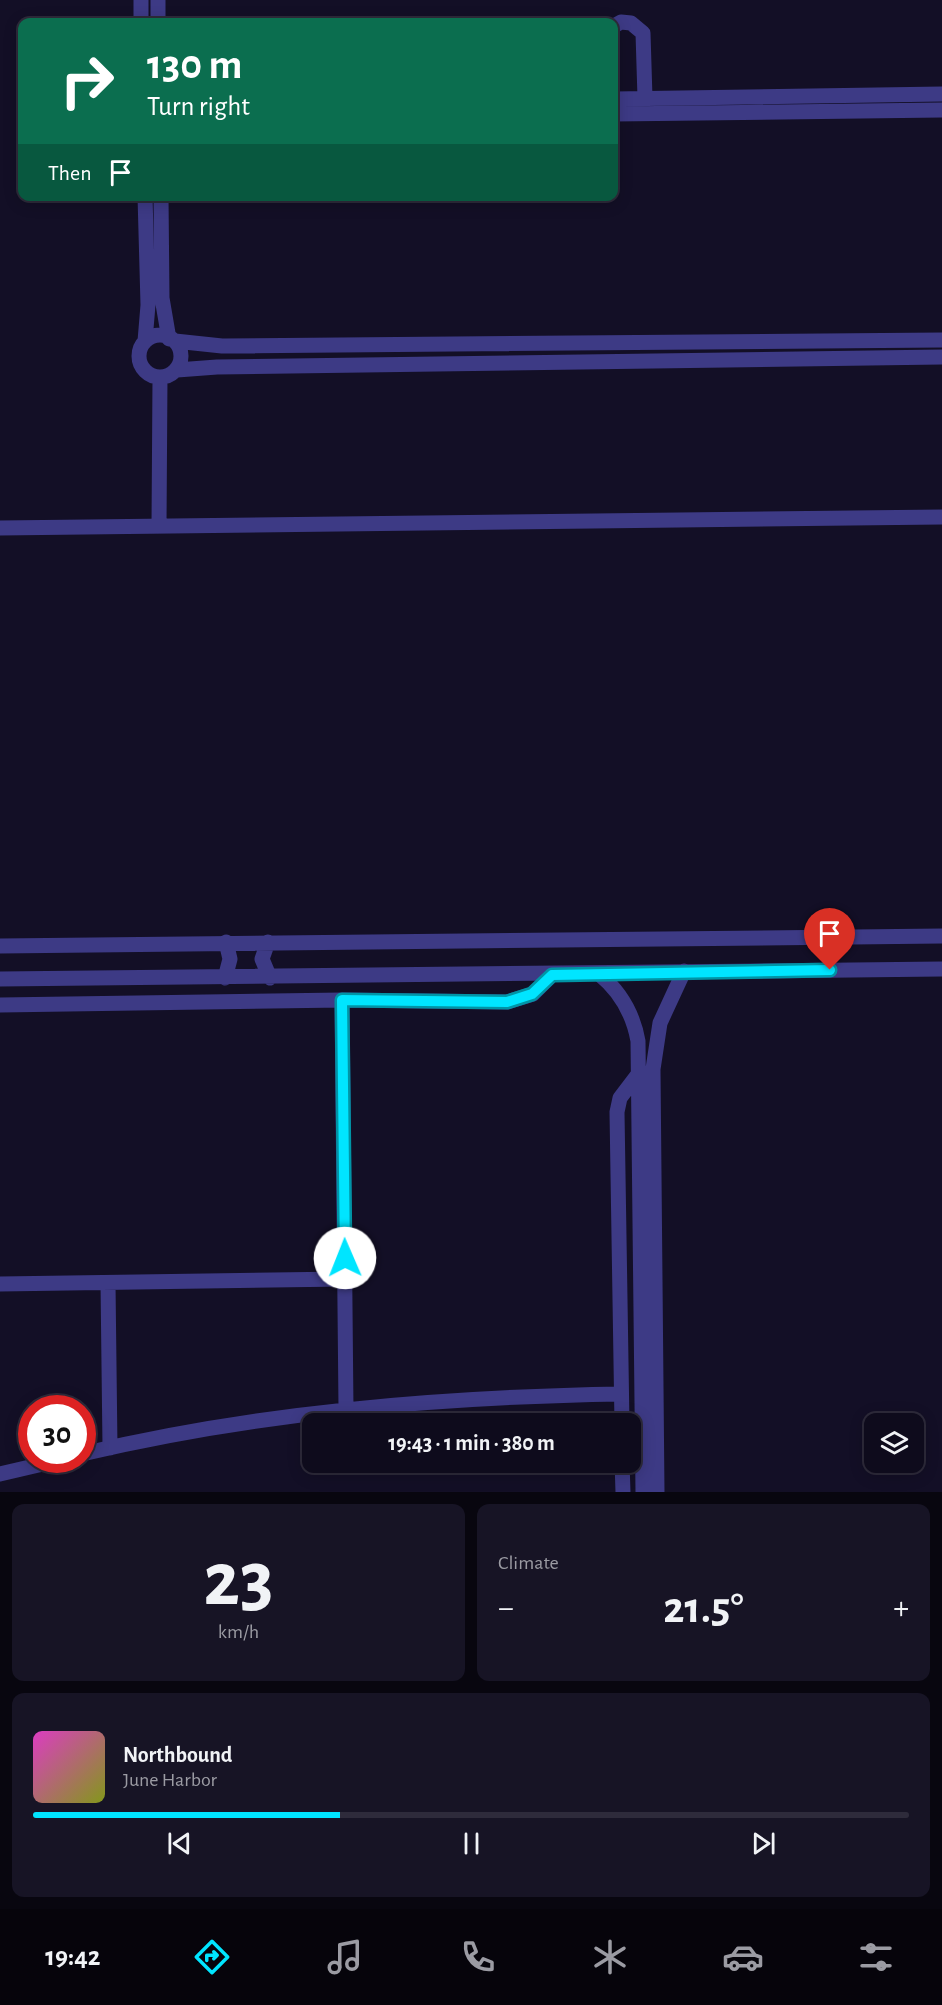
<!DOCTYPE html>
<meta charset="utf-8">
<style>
body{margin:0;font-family:"Alegreya Sans",sans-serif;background:#171425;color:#f1f3f6;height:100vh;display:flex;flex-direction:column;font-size:22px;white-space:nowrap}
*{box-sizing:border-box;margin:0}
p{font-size:20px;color:#9b9ba3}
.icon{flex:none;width:33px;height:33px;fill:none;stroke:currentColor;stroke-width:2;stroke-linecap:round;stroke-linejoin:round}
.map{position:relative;height:1492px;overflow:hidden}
.side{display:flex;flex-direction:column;gap:12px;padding:12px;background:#08060f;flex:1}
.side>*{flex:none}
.top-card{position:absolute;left:18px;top:18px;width:600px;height:183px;border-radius:12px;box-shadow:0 3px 15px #0003,0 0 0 2px #2e2b3b;background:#0b6e4f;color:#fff;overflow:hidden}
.fabs{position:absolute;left:864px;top:1413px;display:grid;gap:12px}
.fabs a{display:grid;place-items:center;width:60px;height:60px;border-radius:12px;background:#0e0b1c;box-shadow:0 3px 15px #0003,0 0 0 2px #2e2b3b;font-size:30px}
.speed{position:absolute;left:18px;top:1395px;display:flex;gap:12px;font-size:30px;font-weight:700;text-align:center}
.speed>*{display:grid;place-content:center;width:78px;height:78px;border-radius:50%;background:#0e0b1c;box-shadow:0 3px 15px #0003,0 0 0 2px #2e2b3b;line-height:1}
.speed .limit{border:9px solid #d22;background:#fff;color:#111}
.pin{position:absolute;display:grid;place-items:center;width:51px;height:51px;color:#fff;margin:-62px -26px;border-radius:50% 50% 50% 0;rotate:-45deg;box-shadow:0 0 6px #0007}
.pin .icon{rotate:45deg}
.me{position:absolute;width:66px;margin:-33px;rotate:359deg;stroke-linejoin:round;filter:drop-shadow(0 0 4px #0008)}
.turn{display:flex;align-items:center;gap:21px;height:126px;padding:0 30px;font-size:27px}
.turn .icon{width:78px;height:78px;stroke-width:2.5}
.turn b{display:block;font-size:42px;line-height:51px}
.then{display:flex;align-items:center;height:57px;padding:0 30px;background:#0003;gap:12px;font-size:22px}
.big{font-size:45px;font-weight:700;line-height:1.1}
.side .card{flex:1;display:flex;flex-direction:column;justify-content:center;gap:9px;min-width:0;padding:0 21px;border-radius:12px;background:#171425}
.side .dial{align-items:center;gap:0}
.dial b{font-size:78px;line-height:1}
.song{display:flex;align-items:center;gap:18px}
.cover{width:72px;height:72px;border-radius:9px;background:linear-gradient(135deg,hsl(310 70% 55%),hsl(70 70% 35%))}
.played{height:6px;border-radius:3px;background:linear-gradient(90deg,#00e5ff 35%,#2e2b3b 35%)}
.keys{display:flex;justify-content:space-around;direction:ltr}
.heat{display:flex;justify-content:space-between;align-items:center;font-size:33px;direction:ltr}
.side .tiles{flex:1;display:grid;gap:12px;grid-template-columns:1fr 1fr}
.card:last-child{grid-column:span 2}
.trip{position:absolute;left:302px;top:1413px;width:339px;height:60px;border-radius:12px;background:#0e0b1c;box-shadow:0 3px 15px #0003,0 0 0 2px #2e2b3b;font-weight:700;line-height:60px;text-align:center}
.tabs{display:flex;height:96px;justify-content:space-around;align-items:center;background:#06040b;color:#9b9ba3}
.tabs .icon{width:42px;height:42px}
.tabs .selected{color:#00e5ff}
.tabs b{font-size:27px;color:#f1f3f6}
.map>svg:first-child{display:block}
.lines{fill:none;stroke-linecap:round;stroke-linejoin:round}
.minor{stroke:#3d3a85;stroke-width:15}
.route-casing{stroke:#0095a6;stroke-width:15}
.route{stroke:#00e5ff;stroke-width:10}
</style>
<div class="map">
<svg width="942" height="1492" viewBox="0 0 942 1492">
<rect width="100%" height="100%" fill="#130f26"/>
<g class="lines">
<path class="minor" d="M141,0V22
M158,0V22
M614,26L621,22L631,23L643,33L645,98
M614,99L942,94
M614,114L942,110
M145,196L148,305L145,341
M161,196L162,298L169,339
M139 356a21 21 0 1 1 42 0a21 21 0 1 1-42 0Z
M175,341L222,346L942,340
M177,370L217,367L942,357
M159,526L160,377
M0,528L942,517
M268,942L262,959L270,978
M0,946L942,936
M599,974C621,992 633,1013 638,1041L643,1492
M225,978L230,959L226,942
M0,979L942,969
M342,1000L346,1409
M0,1005L342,1000L507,1002L533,994L552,975
M108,1283L110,1448
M0,1284L345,1279
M622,1424L617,1112L620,1098L639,1073
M82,1454C259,1412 441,1397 621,1394
M622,1462L623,1492
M0,1474L60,1460
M657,1492L653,1069L660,1023L684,971"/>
</g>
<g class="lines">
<defs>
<path id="route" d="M345,1258L342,1000L507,1002L532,994L552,975L830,970"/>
</defs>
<use href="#route" class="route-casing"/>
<use href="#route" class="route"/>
</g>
</svg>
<div class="fabs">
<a><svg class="icon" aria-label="layers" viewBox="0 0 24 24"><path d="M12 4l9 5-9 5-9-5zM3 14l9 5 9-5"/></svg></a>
</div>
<div class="speed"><div class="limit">30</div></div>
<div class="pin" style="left:830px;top:970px;background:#d93025"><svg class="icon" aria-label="arrive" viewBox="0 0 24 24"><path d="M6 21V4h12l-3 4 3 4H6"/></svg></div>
<svg class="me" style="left:345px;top:1258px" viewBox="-20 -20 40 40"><circle r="19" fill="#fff"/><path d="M0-13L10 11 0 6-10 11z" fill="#00e5ff"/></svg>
<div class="trip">19:43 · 1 min · 380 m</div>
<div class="top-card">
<div class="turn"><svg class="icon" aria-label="right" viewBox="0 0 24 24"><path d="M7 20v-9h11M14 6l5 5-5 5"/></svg><div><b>130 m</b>Turn right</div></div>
<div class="then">Then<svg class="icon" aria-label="arrive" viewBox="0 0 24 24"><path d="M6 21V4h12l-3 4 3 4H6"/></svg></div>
</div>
</div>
<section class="side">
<div class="tiles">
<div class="card dial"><b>23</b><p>km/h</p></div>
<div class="card"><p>Climate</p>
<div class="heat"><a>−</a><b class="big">21.5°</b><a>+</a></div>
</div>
<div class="card">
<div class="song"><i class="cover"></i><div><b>Northbound</b><p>June Harbor</p></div></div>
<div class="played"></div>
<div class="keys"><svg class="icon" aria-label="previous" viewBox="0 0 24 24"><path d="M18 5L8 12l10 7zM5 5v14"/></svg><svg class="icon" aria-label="pause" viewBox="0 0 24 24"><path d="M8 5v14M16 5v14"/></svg><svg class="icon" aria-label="next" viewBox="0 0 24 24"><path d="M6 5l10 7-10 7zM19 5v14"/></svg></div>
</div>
</div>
</section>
<nav class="tabs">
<b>19:42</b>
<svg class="icon selected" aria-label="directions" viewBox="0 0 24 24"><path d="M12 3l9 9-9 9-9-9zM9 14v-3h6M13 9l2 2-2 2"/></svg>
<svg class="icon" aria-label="music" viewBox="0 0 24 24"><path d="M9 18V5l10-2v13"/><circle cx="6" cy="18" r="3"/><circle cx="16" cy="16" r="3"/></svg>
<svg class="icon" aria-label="phone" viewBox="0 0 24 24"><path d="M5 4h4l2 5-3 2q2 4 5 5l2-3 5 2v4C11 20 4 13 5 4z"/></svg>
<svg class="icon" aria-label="climate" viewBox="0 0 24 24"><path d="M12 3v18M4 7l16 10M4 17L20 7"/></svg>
<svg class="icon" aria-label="car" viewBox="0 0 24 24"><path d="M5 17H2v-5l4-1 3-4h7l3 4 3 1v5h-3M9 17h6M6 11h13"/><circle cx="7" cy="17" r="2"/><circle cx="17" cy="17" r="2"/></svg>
<svg class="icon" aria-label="filters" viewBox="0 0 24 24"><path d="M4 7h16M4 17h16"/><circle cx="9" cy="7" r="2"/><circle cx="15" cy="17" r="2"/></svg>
</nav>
